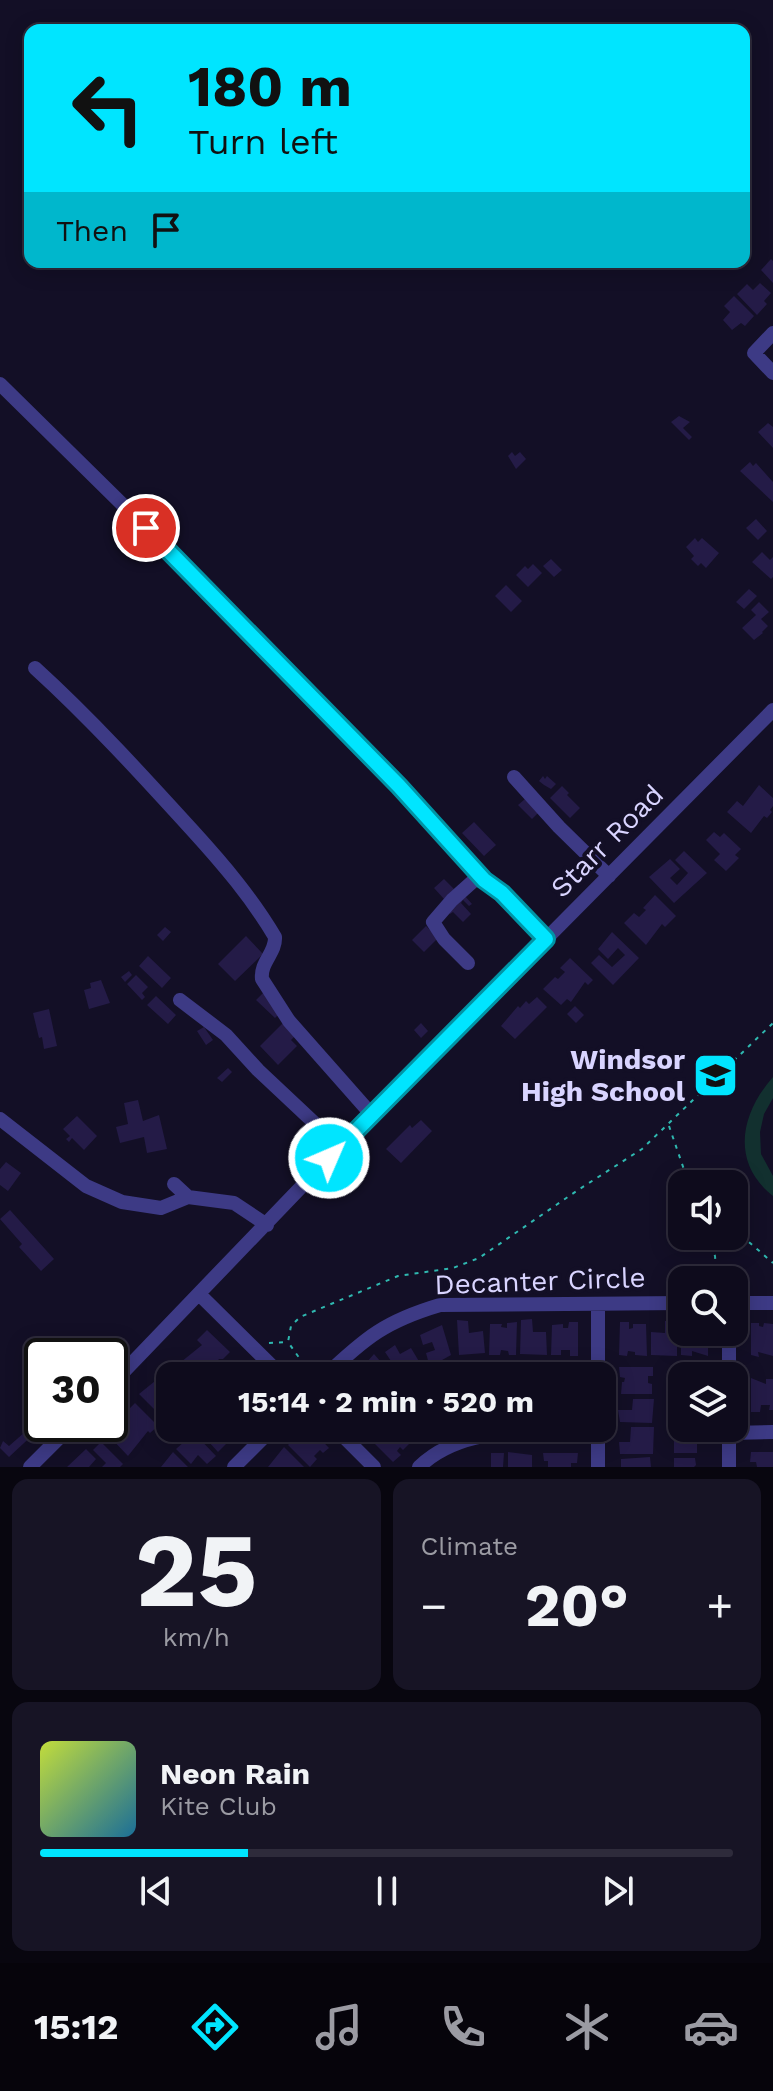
<!DOCTYPE html>
<meta charset="utf-8">
<style>
body{margin:0;font-family:"Work Sans",sans-serif;background:#171425;color:#f1f3f6;height:100vh;display:flex;flex-direction:column;font-size:30px;white-space:nowrap}
*{box-sizing:border-box;margin:0}
p{font-size:26px;color:#9b9ba3}
.icon{flex:none;width:44px;height:44px;fill:none;stroke:currentColor;stroke-width:2;stroke-linecap:round;stroke-linejoin:round}
.map{position:relative;height:1467px;overflow:hidden}
.panel{display:flex;flex-direction:column;gap:12px;padding:12px;background:#08060f;flex:1}
.panel>*{flex:none}
.top-card{position:absolute;left:24px;top:24px;width:726px;height:244px;border-radius:16px;box-shadow:0 4px 20px #0003,0 0 0 2px #2e2b3b;background:#00e5ff;color:#111;overflow:hidden}
.controls{position:absolute;left:668px;top:1170px;display:grid;gap:16px}
.controls a{display:grid;place-items:center;width:80px;height:80px;border-radius:16px;background:#0e0b1c;box-shadow:0 4px 20px #0003,0 0 0 2px #2e2b3b;font-size:40px}
.speed{position:absolute;left:24px;top:1338px;display:flex;gap:16px;font-size:40px;font-weight:700;text-align:center}
.speed>*{display:grid;place-content:center;width:104px;height:104px;border-radius:50%;background:#0e0b1c;box-shadow:0 4px 20px #0003,0 0 0 2px #2e2b3b;line-height:1}
.speed .limit{border:4px solid #111;border-radius:12px;background:#fff;color:#111}
.pin{position:absolute;display:grid;place-items:center;width:68px;height:68px;color:#fff;margin:-34px;border:4px solid #fff;border-radius:50%;box-shadow:0 2px 8px #0007}
.me{position:absolute;width:88px;margin:-44px;rotate:45deg;stroke-linejoin:round;filter:drop-shadow(0 0 6px #0008)}
.turn{display:flex;align-items:center;gap:28px;height:168px;padding:0 32px;font-size:36px}
.turn .icon{width:104px;height:104px;stroke-width:2.5}
.turn b{display:block;font-size:56px;line-height:68px}
.then{display:flex;align-items:center;height:76px;padding:0 32px;background:#0003;gap:16px;font-size:30px}
.big{font-size:60px;font-weight:700;line-height:1.1}
.panel .card{flex:1;display:flex;flex-direction:column;justify-content:center;gap:12px;min-width:0;padding:0 28px;border-radius:16px;background:#171425}
.panel .dial{align-items:center;gap:0}
.dial b{font-size:104px;line-height:1}
.song{display:flex;align-items:center;gap:24px}
.cover{width:96px;height:96px;border-radius:12px;background:linear-gradient(135deg,hsl(70 70% 55%),hsl(200 70% 35%))}
.played{height:8px;border-radius:4px;background:linear-gradient(90deg,#00e5ff 30%,#2e2b3b 30%)}
.keys{display:flex;justify-content:space-around;direction:ltr}
.heat{display:flex;justify-content:space-between;align-items:center;font-size:44px;direction:ltr}
.panel .tiles{flex:1;display:grid;gap:12px;grid-template-columns:1fr 1fr}
.card:last-child{grid-column:span 2}
.trip{position:absolute;left:156px;top:1362px;width:460px;height:80px;border-radius:16px;background:#0e0b1c;box-shadow:0 4px 20px #0003,0 0 0 2px #2e2b3b;font-weight:700;line-height:80px;text-align:center}
.dock{display:flex;height:128px;justify-content:space-around;align-items:center;background:#06040b;color:#9b9ba3}
.dock .icon{width:56px;height:56px}
.dock .current{color:#00e5ff}
.dock b{font-size:36px;color:#f1f3f6}
.map>svg:first-child{display:block}
.green{fill:#12302f}
.building{fill:#241b47}
.lines{fill:none;stroke-linecap:round;stroke-linejoin:round}
.path{stroke:#2fb8b0;stroke-width:2;stroke-dasharray:4 6;stroke-linecap:butt}
.minor{stroke:#3d3a85;stroke-width:14}
.route-casing{stroke:#0095a6;stroke-width:20}
.route{stroke:#00e5ff;stroke-width:14}
.labels{text-anchor:middle;dominant-baseline:central;stroke-width:8;stroke-linejoin:round;paint-order:stroke}
.street-label{font-size:28px;fill:#d9d4ff;stroke:#130f26}
.poi-label{font-size:28px;font-weight:bold;fill:#d9d4ff;stroke:#130f26;text-anchor:end}
</style>
<div class="map">
<svg width="773" height="1467" viewBox="0 0 773 1467">
<rect width="100%" height="100%" fill="#130f26"/>
<path class="green" d="M773,1077V1098L764,1114L760,1132L761,1154L773,1176V1196C730,1162 741,1113 773,1077Z"/>
<path class="building" d="M771,259L773,261V283L761,270Z
M760,283L771,293L764,301L767,304L757,315L737,294L747,284L753,290Z
M734,296L754,316L745,326L741,323L732,330L723,320L730,312L724,306Z
M679,416L690,422L683,428L692,437L689,440L671,422Z
M768,423L773,427V448L758,432Z
M512,452L515,456L520,452L526,459L516,469L508,456Z
M750,462L753,466L756,463L773,482V502L740,471Z
M756,519L767,531L758,540L746,528Z
M695,538L698,542L702,538L719,553L706,568L701,563L698,566L691,559L694,556L686,547Z
M762,552L770,560L773,557V577L771,579L752,562Z
M551,559L562,570L554,577L543,566Z
M533,564L542,573L528,587L516,575L525,566L528,569Z
M506,585L522,601L511,612L495,596Z
M749,589L757,596L744,609L736,602Z
M759,602L769,612L761,619L768,626L762,632L763,633L754,640L742,628L756,615L751,610Z
M543,776L545,779L547,776L556,784L551,789L544,785L539,781Z
M759,785L773,798V806L770,810L772,812L767,818L764,816L751,833L727,812L737,801L743,806Z
M562,786L569,793L567,795L580,808L570,818L550,798Z
M525,799L539,812L532,819L518,805Z
M474,822L496,845L484,856L462,833Z
M714,832L720,837L724,833L741,849L735,855L739,858L726,871L714,860L720,854L706,840Z
M684,851L707,873L674,903L649,877L670,859L680,869L670,878L677,885L688,873L675,860Z
M444,879L454,889L444,899L434,888Z
M655,895L676,916L665,927L662,924L646,945L624,923L634,913L639,917L646,910L643,908Z
M465,896L472,904L469,906L463,900L461,903L471,914L463,922L453,912L450,914L446,910Z
M426,926L438,938L424,952L412,940Z
M165,927L171,932L163,941L157,935Z
M612,932L639,958L613,985L591,963L599,955L612,967L625,955L618,948L608,959L598,949Z
M246,936L263,954L235,981L218,964Z
M148,956L171,978L162,988L139,966Z
M570,958L593,980L588,985L585,982L571,1002L567,999L561,1005L543,989L555,977L558,979L565,972L560,968Z
M129,971L132,975L125,982L121,977Z
M136,975L148,987L142,993L145,997L142,1000L127,984Z
M101,980L110,1003L89,1009L84,990L91,988L90,983Z
M263,993L281,1012L275,1018L256,1000Z
M156,996L176,1015L168,1024L147,1005Z
M537,997L547,1007L515,1039L501,1026L518,1006L520,1008L526,1001L529,1004Z
M575,1006L584,1015L576,1023L567,1014Z
M49,1009L57,1046L44,1049L42,1037L39,1038L33,1013Z
M284,1022L297,1034L291,1040L297,1046L278,1065L260,1046Z
M421,1023L428,1031L421,1038L414,1030Z
M204,1027L213,1040L206,1045L197,1031Z
M228,1068L232,1072L222,1082L217,1078Z
M138,1100L143,1121L159,1115L167,1149L147,1153L144,1137L120,1143L116,1127L128,1124L124,1103Z
M77,1116L97,1136L84,1150L72,1138L69,1142L66,1139L70,1136L63,1129Z
M421,1120L432,1131L401,1163L386,1149L410,1125L412,1128Z
M6,1162L21,1173L8,1191L0,1185V1169Z
M10,1210L54,1259L41,1271L19,1247L22,1244L0,1219Z
M532,1319L533,1332H546L547,1355L520,1354L521,1320Z
M457,1320L468,1321L469,1333L483,1331L485,1353L459,1355Z
M665,1321H677V1356L651,1355V1332L665,1333Z
M517,1322L516,1355H509L508,1351L501,1350L500,1355H489L490,1324H502L501,1327L507,1328V1323Z
M569,1322H578V1356H570V1350H561V1355H551L552,1325L563,1324V1328H568Z
M620,1322H629V1329L633,1328V1324H646L647,1356L635,1355V1352L628,1351L627,1356L619,1355Z
M751,1323H759V1326L763,1327L764,1323L773,1324V1356L758,1352L759,1357L751,1355Z
M442,1325L451,1355L435,1364L436,1368H430L426,1353L435,1350L432,1342L423,1345L420,1335Z
M207,1330L230,1352L223,1359H219L206,1376H195L181,1362L202,1345L197,1340Z
M681,1332H708V1356L692,1351V1356L681,1355Z
M395,1345L400,1354L411,1348L423,1368L408,1376H401L385,1352Z
M374,1354L393,1376H369L374,1372L366,1363Z
M173,1367L182,1376H170V1382L165,1376Z
M619,1367H653V1376H648V1383L652,1384V1394H621L622,1382H624L625,1378L620,1377Z
M676,1368L709,1369V1376H682V1394H675Z
M160,1377L169,1386L159,1395L166,1402L170,1398V1416L165,1420L139,1394Z
M751,1378L766,1384V1379H773V1410H769L770,1405H761L760,1412H751Z
M669,1398L682,1399V1422H678L674,1405H669Z
M633,1399H654L652,1423L620,1422L618,1410H632Z
M135,1403L158,1426L150,1433L148,1431L128,1456L109,1436L129,1419L124,1414Z
M33,1425L38,1430L9,1457L0,1448L3,1441L9,1446Z
M674,1426L709,1428L708,1440L697,1439V1453H674Z
M631,1427H654L653,1454H620L619,1442H630Z
M201,1428H216L229,1441L218,1452L198,1430Z
M302,1428H310L329,1448L323,1453L320,1450L314,1456L317,1459L310,1467L288,1445L296,1436L299,1439L303,1435L299,1431Z
M382,1428H398L411,1442L403,1450L400,1447L397,1451L401,1455L393,1462L370,1439L376,1433L379,1436L385,1430Z
M194,1433L216,1456L207,1464L198,1455L191,1464L176,1449Z
M101,1442L123,1464L120,1467H102L106,1463L93,1450Z
M284,1447L304,1467H268Z
M86,1449L96,1459L89,1467H67Z
M173,1452L188,1467H161Z
M508,1452L532,1455V1467H508Z
M751,1452H773V1467H757L756,1462H750Z
M491,1453H504L503,1467H491Z
M543,1453H578L577,1463H571V1467H548V1461H544Z
M650,1457L651,1467H621V1459Z
M674,1458H695L696,1465L694,1467H674Z"/>
<g class="lines">
<path class="path" d="M669,1126L689,1184
M734,1229L773,1263
M708,1236L715,1256L717,1280
M269,1343L286,1342
M303,1376L300,1359L288,1342L291,1326L300,1317L398,1276L453,1268L479,1258L578,1190L642,1149L773,1023"/>
<path class="minor" d="M773,333L754,353L773,373
M0,384L128,510L399,786L484,880L502,893L546,939
M35,668C91,719 142,775 193,831C223,864 252,898 275,937C276,953 260,962 262,979L289,1021L372,1115
M514,777L559,827L609,876
M468,963L444,939L433,922L452,900L480,875
M180,1000L226,1035L258,1070L340,1147
M0,1119L86,1186L122,1202L161,1208L188,1197L234,1203L267,1225
M174,1184L188,1197
M200,1295L282,1376
M734,1303H773
M598,1304V1376
M729,1332V1376
M325,1376C366,1337 386,1321 440,1305L682,1303
M110,1386L329,1158L773,710
M335,1428L374,1467
M598,1428V1467
M729,1428V1467
M729,1433L773,1432
M30,1467L73,1424
M234,1467L273,1428
M419,1467C466,1422 538,1434 598,1431"/>
</g>
<g class="lines">
<defs>
<path id="route" d="M146,528L399,786L484,880L502,893L546,939L329,1158"/>
</defs>
<use href="#route" class="route-casing"/>
<use href="#route" class="route"/>
</g>
<defs>
<symbol id="school-square" viewBox="-11 -11 22 22"><rect x="-9" y="-9" width="18" height="18" rx="4" fill="#00e5ff" stroke="#130f26"/><path d="M0-5L7-2L0 1L-7-2ZM-4 1L0 2.5L4 1V4Q0 6-4 4Z" fill="#111"/></symbol>
</defs>
<g fill-rule="evenodd">
<use href="#school-square" x="690" y="1050" width="51" height="51"/>
</g>
<g class="labels">
<g class="street-label">
<text transform="translate(607 841) rotate(-45)">Starr Road</text>
<text transform="translate(540 1281) rotate(-2)">Decanter Circle</text>
</g>
<g class="poi-label">
<text x="685" y="1059">Windsor<tspan x="685" dy="32">High School</tspan></text>
</g>
</g>
</svg>
<div class="controls">
<a><svg class="icon" aria-label="sound" viewBox="0 0 24 24"><path d="M4 9h4l5-4v14l-5-4H4zM17 9q2 3 0 6"/></svg></a>
<a><svg class="icon" aria-label="search" viewBox="0 0 24 24"><circle cx="10" cy="10" r="6"/><path d="M15 15l6 6"/></svg></a>
<a><svg class="icon" aria-label="layers" viewBox="0 0 24 24"><path d="M12 4l9 5-9 5-9-5zM3 14l9 5 9-5"/></svg></a>
</div>
<div class="speed"><div class="limit">30</div></div>
<div class="pin" style="left:146px;top:528px;background:#d93025"><svg class="icon" aria-label="arrive" viewBox="0 0 24 24"><path d="M6 21V4h12l-3 4 3 4H6"/></svg></div>
<svg class="me" style="left:329px;top:1158px" viewBox="-20 -20 40 40"><circle r="17" fill="#00e5ff" stroke="#fff" stroke-width="3"/><path d="M0-11L8 9 0 5-8 9z" fill="#fff"/></svg>
<div class="trip">15:14 · 2 min · 520 m</div>
<div class="top-card">
<div class="turn"><svg class="icon" aria-label="left" viewBox="0 0 24 24"><path d="M17 20v-9H6M10 6l-5 5 5 5"/></svg><div><b>180 m</b>Turn left</div></div>
<div class="then">Then<svg class="icon" aria-label="arrive" viewBox="0 0 24 24"><path d="M6 21V4h12l-3 4 3 4H6"/></svg></div>
</div>
</div>
<section class="panel">
<div class="tiles">
<div class="card dial"><b>25</b><p>km/h</p></div>
<div class="card"><p>Climate</p>
<div class="heat"><a>−</a><b class="big">20°</b><a>+</a></div>
</div>
<div class="card">
<div class="song"><i class="cover"></i><div><b>Neon Rain</b><p>Kite Club</p></div></div>
<div class="played"></div>
<div class="keys"><svg class="icon" aria-label="previous" viewBox="0 0 24 24"><path d="M18 5L8 12l10 7zM5 5v14"/></svg><svg class="icon" aria-label="pause" viewBox="0 0 24 24"><path d="M8 5v14M16 5v14"/></svg><svg class="icon" aria-label="next" viewBox="0 0 24 24"><path d="M6 5l10 7-10 7zM19 5v14"/></svg></div>
</div>
</div>
</section>
<nav class="dock">
<b>15:12</b>
<svg class="icon current" aria-label="directions" viewBox="0 0 24 24"><path d="M12 3l9 9-9 9-9-9zM9 14v-3h6M13 9l2 2-2 2"/></svg>
<svg class="icon" aria-label="music" viewBox="0 0 24 24"><path d="M9 18V5l10-2v13"/><circle cx="6" cy="18" r="3"/><circle cx="16" cy="16" r="3"/></svg>
<svg class="icon" aria-label="phone" viewBox="0 0 24 24"><path d="M5 4h4l2 5-3 2q2 4 5 5l2-3 5 2v4C11 20 4 13 5 4z"/></svg>
<svg class="icon" aria-label="climate" viewBox="0 0 24 24"><path d="M12 3v18M4 7l16 10M4 17L20 7"/></svg>
<svg class="icon" aria-label="car" viewBox="0 0 24 24"><path d="M5 17H2v-5l4-1 3-4h7l3 4 3 1v5h-3M9 17h6M6 11h13"/><circle cx="7" cy="17" r="2"/><circle cx="17" cy="17" r="2"/></svg>
</nav>
